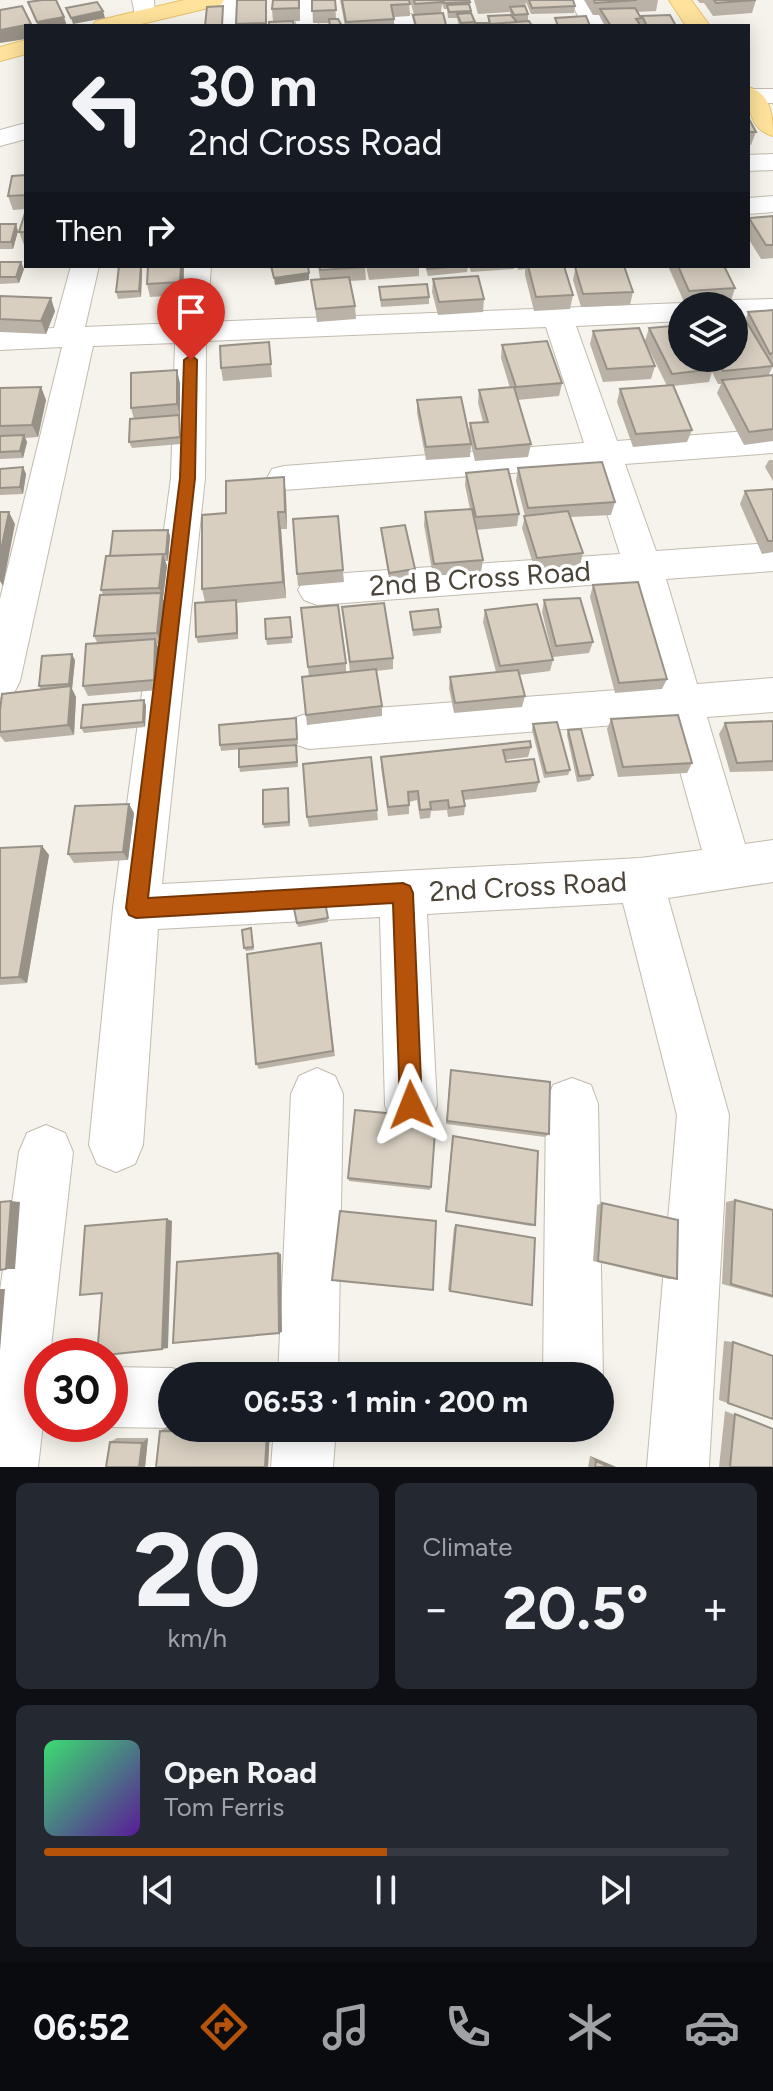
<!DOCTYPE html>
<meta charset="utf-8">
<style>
body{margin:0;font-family:Figtree,sans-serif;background:#242831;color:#f1f3f6;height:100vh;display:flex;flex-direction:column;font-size:30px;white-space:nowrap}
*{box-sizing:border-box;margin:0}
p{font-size:26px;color:#9ea1a6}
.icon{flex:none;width:44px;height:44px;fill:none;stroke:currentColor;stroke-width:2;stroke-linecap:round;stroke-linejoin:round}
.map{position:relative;height:1467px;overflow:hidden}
.panel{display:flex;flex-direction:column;gap:16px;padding:16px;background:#0d0f14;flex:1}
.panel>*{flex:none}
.banner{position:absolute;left:24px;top:24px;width:726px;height:244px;border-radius:0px;box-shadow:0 4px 20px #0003;background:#171b24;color:#f1f3f6;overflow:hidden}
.buttons{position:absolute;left:668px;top:292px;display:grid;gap:16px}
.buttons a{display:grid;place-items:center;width:80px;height:80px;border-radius:50%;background:#171b24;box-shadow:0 4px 20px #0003;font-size:40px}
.speed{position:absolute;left:24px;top:1338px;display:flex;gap:16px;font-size:40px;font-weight:700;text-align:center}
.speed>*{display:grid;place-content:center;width:104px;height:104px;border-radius:50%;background:#171b24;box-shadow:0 4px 20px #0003;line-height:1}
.speed .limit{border:12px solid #d22;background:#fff;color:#111}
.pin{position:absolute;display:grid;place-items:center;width:68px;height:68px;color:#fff;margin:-82px -34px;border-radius:50% 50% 50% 0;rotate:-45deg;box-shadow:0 0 8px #0007}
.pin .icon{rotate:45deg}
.me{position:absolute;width:88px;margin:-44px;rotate:358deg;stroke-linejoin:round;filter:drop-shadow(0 0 6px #0008)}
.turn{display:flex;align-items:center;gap:28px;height:168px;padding:0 32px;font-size:36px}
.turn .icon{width:104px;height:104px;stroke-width:2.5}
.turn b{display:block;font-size:56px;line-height:68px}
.then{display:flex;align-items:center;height:76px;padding:0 32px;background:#0003;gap:16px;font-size:30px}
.big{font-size:60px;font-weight:700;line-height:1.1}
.panel .card{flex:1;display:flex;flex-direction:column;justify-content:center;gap:12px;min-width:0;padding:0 28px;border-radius:12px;background:#242831}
.panel .dial{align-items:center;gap:0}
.dial b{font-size:104px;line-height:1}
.song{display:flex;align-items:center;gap:24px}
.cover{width:96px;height:96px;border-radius:12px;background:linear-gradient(135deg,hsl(140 70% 55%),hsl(270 70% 35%))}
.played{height:8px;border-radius:4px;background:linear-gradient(90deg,#b45309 50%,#363941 50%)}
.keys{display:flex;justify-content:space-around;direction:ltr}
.heat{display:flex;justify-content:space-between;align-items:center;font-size:44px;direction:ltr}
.panel .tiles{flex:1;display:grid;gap:16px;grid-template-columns:1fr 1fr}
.card:last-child{grid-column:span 2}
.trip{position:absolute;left:158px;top:1362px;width:456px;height:80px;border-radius:40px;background:#171b24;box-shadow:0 4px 20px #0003;font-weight:700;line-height:80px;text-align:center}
.tabs{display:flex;height:128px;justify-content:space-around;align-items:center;background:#090b0e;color:#9ea1a6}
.tabs .icon{width:56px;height:56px}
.tabs .selected{color:#b45309}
.tabs b{font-size:36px;color:#f1f3f6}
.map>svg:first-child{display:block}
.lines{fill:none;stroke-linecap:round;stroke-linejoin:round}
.minor-casing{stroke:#c2bbae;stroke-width:2}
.major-casing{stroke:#e6c16a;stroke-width:2}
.minor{fill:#fff;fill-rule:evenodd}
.major{fill:#ffe39c;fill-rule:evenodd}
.wall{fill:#bab2a6}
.shaded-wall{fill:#979187}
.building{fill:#d8cfc1;stroke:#979187;stroke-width:2}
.route{fill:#b45309;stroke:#753606;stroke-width:2}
.labels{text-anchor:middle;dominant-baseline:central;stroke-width:7;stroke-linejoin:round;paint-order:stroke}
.street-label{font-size:28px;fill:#4b4439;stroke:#fff}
</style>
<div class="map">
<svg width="773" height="1467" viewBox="0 0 773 1467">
<rect width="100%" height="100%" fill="#f6f3ec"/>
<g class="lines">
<defs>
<path id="minor" d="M132,0H154L155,15L152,20H136Z
M221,0H243L239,26H217Z
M297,0H319L318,26H296Z
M570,0H592L605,26H583Z
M403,12L411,14L415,26H393L395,14Z
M749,89H773V103H748Z
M26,123V139L0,146V130Z
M773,154V170L748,171V155Z
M773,196V212L748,214V198Z
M71,266H99L85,327L177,323L183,266H211L207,322L682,303L693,306H682V321L576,326L617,441L773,429V453L625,464L656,551L773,543V571L666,579L697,684L773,678V712L707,717L745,844L773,840V882L668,898L729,1115L709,1467H647L677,1115L623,903L427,914L437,1105L430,1124L411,1131L392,1124L385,1105L380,917L158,929L143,1145L135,1164L116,1172L97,1164L89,1145L113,908L171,478L175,343L93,346L20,681L14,693L0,698V599L62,347L0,350V330L54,328ZM546,327L584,443L284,466L272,469L267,478L272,487L284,490L592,467L620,554L317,575L304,580L298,590L304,600L317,605L629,582L657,687L309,713L294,718L288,731L294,744L309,749L666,721L702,850L640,858L162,884L205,478L206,341Z
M773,299V317L734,318V306H721L734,300Z
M317,1068L335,1076L343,1094L338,1376H278L291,1094L299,1076Z
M572,1078L591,1085L598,1104L603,1376L600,1383V1376H543L546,1104L553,1085Z
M46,1125L65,1133L73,1152L50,1356H42L43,1424L38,1467H0V1291L19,1152L27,1133Z
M110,1367L172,1368L192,1376H172L173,1428L110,1427L102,1424H110Z
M274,1428H336L333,1467H271Z"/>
<path id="major" d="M184,0H224L221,5L133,26H92L96,21Z
M669,0H691L710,26H686Z
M26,40V54L0,61V47Z
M748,87C771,93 773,116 773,136C750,130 748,107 748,87Z"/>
</defs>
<use href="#minor" class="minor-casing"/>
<use href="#major" class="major-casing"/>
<use href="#minor" class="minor"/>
<use href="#major" class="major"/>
</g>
<path class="wall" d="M237,0H266L267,26H237Z
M300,0V21H273L272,9Z
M312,0H335L336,19L342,26H329V23H313Z
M340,0H409L410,16L394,17V26H345Z
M410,0H469L471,13L475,23H488V16L510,15V12L478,14L474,0H573L575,6L574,13L531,14L526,2L525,7L528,14V21L532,26H459L457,18H448L447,9H444L442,4L441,13H443L446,26H414L413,15H414Z
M584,0H658L656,11L637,12L641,18L640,24L641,26H605L599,15H593Z
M697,0H756L752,13L713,16L704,3H700Z
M642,16L676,26H642L640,22Z
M748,117L756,132L751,145H748Z
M26,175V209L13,210L8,196Z
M26,213V245H24L19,232Z
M773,216V258L761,259L748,238V221L749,218Z
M0,224L18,231L13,249H0Z
M0,262H21L24,269L19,283L0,284Z
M141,266L142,272L141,297L118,299L116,292Z
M148,266H184L183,295L150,297L147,284Z
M318,266H365L366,280L350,281L355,306L356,319L317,322L311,280L320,279Z
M366,266H419V276L369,280Z
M425,266H468L467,272L428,276Z
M469,266H514V269L471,272Z
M517,266H564L573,295L570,309L534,311L525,275V269L518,270Z
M576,266H624L633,292L630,305L581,307L573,280Z
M668,266H724L735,288L731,301L685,304Z
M433,279L484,299L483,312L438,315L432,292Z
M379,287L429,297V304L381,307Z
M0,296L55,311L46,334L0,332Z
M773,310V366L768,376L773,375V441L744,445L717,393L721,384H718L712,372L709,382L673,386L692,430L687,442L633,447L617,402L620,389L667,386L645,341L649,328L682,358H734L748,312Z
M593,331L655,366L651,379L603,382L590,344Z
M269,342L272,377L223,381L221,368Z
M502,345L562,383L559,396L517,400L531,444L528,457L475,461L471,445L470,457L426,460L417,413V400L469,435L470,423L483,422L478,403L479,390L510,388L501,358Z
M180,383V416H179L181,444L132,448L129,442L134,419L131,408Z
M41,387L46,400L38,437L25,438L27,442L23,458L0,459V388Z
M769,460H773V481L765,467Z
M23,467L26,474L23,494L0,495V469Z
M518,468L615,502L611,515L571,517L583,553L580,565L535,570L522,528L525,516L516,481Z
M466,473L519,514L517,526L476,530L483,560L481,572L433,576L424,525L425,512L470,509L465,485Z
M284,477L286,495L287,529H281L286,598L237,603L238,639L198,643L196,637L205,602L202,589L226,513Z
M773,489V552L762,554L740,504L745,491Z
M338,516L344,582L298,586L297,574Z
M381,528L415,569L414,576L389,579Z
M168,530L170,536L168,561H165L167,566L163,599L165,604L161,644H157L159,650L158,690L88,696L83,686L98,644L94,636L103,595L101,590L110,556Z
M593,585L667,679L662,689L615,693L590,597Z
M544,600L593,642L589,653L553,657L542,612Z
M342,607L393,658V669L376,671L382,706V716L307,725L302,677H309L301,608L346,663V672H350Z
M485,610L553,660L550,671L519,675L525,696L522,707L454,713L449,688L450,677L496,672L483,622Z
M410,612L441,627V633L413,636Z
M290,617L292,643L267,645L266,639Z
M75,660L72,689L76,697L74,735L5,742L0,736V710L41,690L39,686Z
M146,705L145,727L84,733L81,728Z
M296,718L298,744L221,751L220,745Z
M611,719L692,763L687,773L618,777L607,729Z
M773,721V771L730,772L719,734L725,723Z
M533,724L570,770L568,775L544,778L532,730Z
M568,730L593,775L590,780L577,782L567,735Z
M296,745L298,767L240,772L239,767Z
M531,747L528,757L505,760L506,762L539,782L536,792L464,800L465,806L464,815L448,817L447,810L431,811L430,818L420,819L417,800L409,802V814L388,816L381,767V757Z
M288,788L290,826L264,828L263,824Z
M377,810L378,820L309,827L307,817Z
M134,813L128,860L74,863L68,854Z
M42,846L49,855L27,983L0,985V848Z
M325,902L328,922L298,927L294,909Z
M251,928L254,950L246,951L244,948Z
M321,943L335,1056L259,1069L256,1064Z
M451,1070L549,1134L545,1137L446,1124L450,1074Z
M453,1136L535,1225L531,1226L445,1212L452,1140Z
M348,1178L431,1187L430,1190L349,1181Z
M735,1200L773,1210V1298L722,1284L726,1202Z
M602,1203L677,1279H669L593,1261L597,1205Z
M456,1225L532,1305L448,1290L454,1227Z
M724,1341L733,1342L773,1419L719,1400Z
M725,1411L773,1429V1467H719Z
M166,1427L270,1428L268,1467H156L160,1431Z
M117,1438H148L145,1467L110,1442Z
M590,1456L616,1467H588Z"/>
<path class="shaded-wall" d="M103,11L105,18L73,24L71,18Z
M64,17L67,26H38L37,22Z
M31,24L32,26H26V39L0,43V30Z
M16,224L18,231L13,249L11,242Z
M21,262L24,269L19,283L16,277Z
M141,266L142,272L141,297L139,291Z
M181,266H184L183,295L180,282Z
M309,273V280L275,285L274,278Z
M51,298L55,311L46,334L41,321Z
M177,370L180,383V416L177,404Z
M41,387L46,400L38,437L32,425Z
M24,435L27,442L23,458L20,451Z
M23,467L26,474L23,494L20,487Z
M284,477L286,495L287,529L285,512Z
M9,512L15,524L3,586L0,581V555Z
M278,512L281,529L286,598L283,582Z
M168,530L170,536L168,561L166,554Z
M163,554L167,566L163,599L165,604L161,644L157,633L161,593L159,588Z
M236,600L237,606L238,639L237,633Z
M155,639L159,650L158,690L154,680Z
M72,654L75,660L72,689L76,697L74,735L68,725L71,686L69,684Z
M144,700L146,705L145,727L143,722Z
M129,804L134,813L128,860L123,852Z
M42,846L49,855L27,983L19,977Z
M11,1201L20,1202L15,1269H6Z
M167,1219L172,1221L168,1348L162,1349Z
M278,1253L281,1254L282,1332L279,1333Z
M0,1289H5L0,1351Z
M270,1428L268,1467H265L267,1432Z
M148,1438L145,1467H139L142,1443Z
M590,1456L616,1467H609L596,1461Z"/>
<path class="building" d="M42,0H56L64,17L37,22L28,2Z
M237,0H266V23L236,24Z
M273,0H299V8L272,9Z
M312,0H335L336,10L312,11Z
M342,0H409L410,4L391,5L394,19L346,22Z
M414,0H441L442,2L415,4Z
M443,0H469L470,2L444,3Z
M529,0H573L575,6L532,8Z
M594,0H637L595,3Z
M714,0H756L716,3Z
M97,2L103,11L71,18L66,8Z
M469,4L471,11L449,12L447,5Z
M22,6L31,24L0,30V10Z
M223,6L222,26H205L207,7Z
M525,6L528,14L514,15L510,7Z
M635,8L641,18L636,19L641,26H611L600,9Z
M443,13L446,25L416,26L413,15Z
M471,13L475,22L461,23L457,14Z
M511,15L517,22L478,25V26H476L475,23H490L488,16Z
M670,15L676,26H647L642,16Z
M586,16L590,26H558L555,18Z
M329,19H338L342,26H330Z
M293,21L294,26H269V22Z
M529,21L532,26H478V25Z
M748,117L756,132H748Z
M26,175V195L8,196L12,176Z
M25,213H26V232H19Z
M773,216V245H766L749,218Z
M0,224H16L11,242H0Z
M0,262H21L16,277H0Z
M119,266H141L139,291L116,292Z
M148,266H181L180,282L147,284Z
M271,266H308L309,273L274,278Z
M320,266H365V267L320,270Z
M427,266H460L428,269Z
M528,266H564L573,295L536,297Z
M599,266H624L633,292L583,294L575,267Z
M678,266H724L735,288L689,291Z
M478,276L484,299L439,302L433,279Z
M349,277L355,306L316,309L311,280Z
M427,284L429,297L381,300L379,287Z
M0,296L51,298L41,321L0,319Z
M773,310V353L770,354L748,312Z
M746,321L773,366L723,371L716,358H734V322Z
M682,325V358H707L714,369L672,374L649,328Z
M639,328L655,366L607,369L593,331Z
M547,341L562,383L516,387L502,345Z
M269,342L271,364L221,368L220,346Z
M177,370V404L131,408V373Z
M773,375V429L749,432L722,380Z
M673,385L692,430L636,434L620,389Z
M41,387L32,425L0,426V388Z
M514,387L531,444L476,449L470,423L488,422L479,390Z
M461,397L471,444L426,447L417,400Z
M179,415L180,437L129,442L130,419Z
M24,435L20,451L0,452V436Z
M602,462L615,502L528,508L518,468Z
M23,467L20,487L0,488V469Z
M508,469L519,514L476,517L466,473Z
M284,477L285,512H278L283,582L202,589V515L226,513V481Z
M773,489V541H768L745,491Z
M472,509L483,560L434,564L425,512Z
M568,511L583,553L537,558L524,516Z
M0,512H9L0,555Z
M338,516L343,570L297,574L293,519Z
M405,525L415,569L389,573L381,528Z
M168,530L166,554L110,556L113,531Z
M163,554L159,588L101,590L106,556Z
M638,582L667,679L619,683L593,585Z
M161,593L157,633L94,636L100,595Z
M580,598L593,642L556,646L544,600Z
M236,600L237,633L196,637L195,603Z
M384,603L393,658L350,662L342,607Z
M537,604L553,660L500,666L485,610Z
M338,605L346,663L308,667L301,608Z
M438,609L441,627L413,630L410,612Z
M290,617L292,637L266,639L265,619Z
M155,639L154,680L83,686L86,644Z
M72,654L69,684L39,686L42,656Z
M376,669L382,706L306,715L302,677Z
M518,670L525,696L455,703L450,677Z
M71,686L68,725L0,732V710L2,694Z
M144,700L143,722L81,728L83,705Z
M678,715L692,763L623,767L611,719Z
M296,718L297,739L220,745L219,725Z
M773,721V761L737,763L725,723Z
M557,722L570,770L546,773L533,724Z
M581,729L593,775L579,776L568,730Z
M530,741L531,747L503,750L506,762L534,759L539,782L462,791L465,806L449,808L448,800L430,802L431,809L420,810L418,791L408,792L409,805L388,807L381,757Z
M296,745L297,762L239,767V749Z
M371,757L377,810L307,817L303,764Z
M288,788L289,822L263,824V790Z
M129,804L123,852L68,854L75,806Z
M42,846L19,977L0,978V848Z
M325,902L328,918L297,923L294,909Z
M251,928L253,947L244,948L242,930Z
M321,943L333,1051L256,1064L247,954Z
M451,1070L550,1082L549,1134L447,1121Z
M355,1110L436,1118L431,1187L348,1178Z
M453,1136L538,1151L535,1225L446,1211Z
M735,1200L773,1210V1296L731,1284Z
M11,1201L6,1269L0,1270V1202Z
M602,1203L678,1220L677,1279L598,1261Z
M340,1211L436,1221L433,1290L332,1280Z
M167,1219L162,1349L97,1356L102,1293L80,1295L85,1226Z
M456,1225L535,1238L532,1305L450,1291Z
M278,1253L279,1333L173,1343L177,1262Z
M733,1342L773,1356V1419L728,1403Z
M735,1414L773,1429V1467H730Z
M160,1431L267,1432L265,1467H156Z
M110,1442L142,1443L139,1467H106Z
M596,1461L609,1467H595Z"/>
<path class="route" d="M191,355L197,360L195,478L148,898L403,883L410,886L413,893L422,1105L419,1113L411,1116L403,1113L400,1105L393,903L136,918L129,915L126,908L180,478L184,360Z"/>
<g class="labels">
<g class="street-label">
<text transform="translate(480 578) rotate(-4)">2nd B Cross Road</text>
<text transform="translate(528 886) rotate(-3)">2nd Cross Road</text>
</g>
</g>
</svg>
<div class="buttons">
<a><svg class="icon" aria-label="layers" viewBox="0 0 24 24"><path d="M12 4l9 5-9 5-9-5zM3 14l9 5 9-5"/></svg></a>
</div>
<div class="speed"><div class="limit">30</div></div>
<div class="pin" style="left:191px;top:360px;background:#d93025"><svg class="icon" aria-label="arrive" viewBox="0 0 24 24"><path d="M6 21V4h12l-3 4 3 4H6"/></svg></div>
<svg class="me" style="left:411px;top:1105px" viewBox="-20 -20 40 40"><path d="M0-17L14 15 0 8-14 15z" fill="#b45309" stroke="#fff" stroke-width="4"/></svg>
<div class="trip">06:53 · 1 min · 200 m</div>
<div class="banner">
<div class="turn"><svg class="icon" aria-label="left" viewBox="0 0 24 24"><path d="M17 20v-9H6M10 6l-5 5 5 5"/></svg><div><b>30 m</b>2nd Cross Road</div></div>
<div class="then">Then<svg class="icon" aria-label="right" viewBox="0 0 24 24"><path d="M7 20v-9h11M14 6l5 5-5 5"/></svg></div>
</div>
</div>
<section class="panel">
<div class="tiles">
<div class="card dial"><b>20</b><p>km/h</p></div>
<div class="card"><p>Climate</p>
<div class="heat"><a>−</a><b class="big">20.5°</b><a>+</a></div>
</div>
<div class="card">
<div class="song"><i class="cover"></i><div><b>Open Road</b><p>Tom Ferris</p></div></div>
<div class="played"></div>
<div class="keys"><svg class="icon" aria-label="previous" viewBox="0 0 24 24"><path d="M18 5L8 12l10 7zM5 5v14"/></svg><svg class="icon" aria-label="pause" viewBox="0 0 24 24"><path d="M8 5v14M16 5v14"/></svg><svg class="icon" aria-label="next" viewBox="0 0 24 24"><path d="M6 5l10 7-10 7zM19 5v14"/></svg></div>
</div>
</div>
</section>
<nav class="tabs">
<b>06:52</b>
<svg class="icon selected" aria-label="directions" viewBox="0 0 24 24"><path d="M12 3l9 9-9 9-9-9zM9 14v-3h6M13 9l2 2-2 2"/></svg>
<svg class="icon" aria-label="music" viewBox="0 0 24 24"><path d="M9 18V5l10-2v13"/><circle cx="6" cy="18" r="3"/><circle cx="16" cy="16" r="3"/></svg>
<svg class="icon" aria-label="phone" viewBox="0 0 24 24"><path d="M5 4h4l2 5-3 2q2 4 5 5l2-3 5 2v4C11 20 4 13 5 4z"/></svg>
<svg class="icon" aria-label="climate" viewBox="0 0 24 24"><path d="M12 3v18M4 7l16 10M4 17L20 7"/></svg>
<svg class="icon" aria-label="car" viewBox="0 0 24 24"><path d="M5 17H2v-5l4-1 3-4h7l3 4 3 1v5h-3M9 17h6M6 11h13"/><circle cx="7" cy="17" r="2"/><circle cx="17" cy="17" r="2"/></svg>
</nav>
